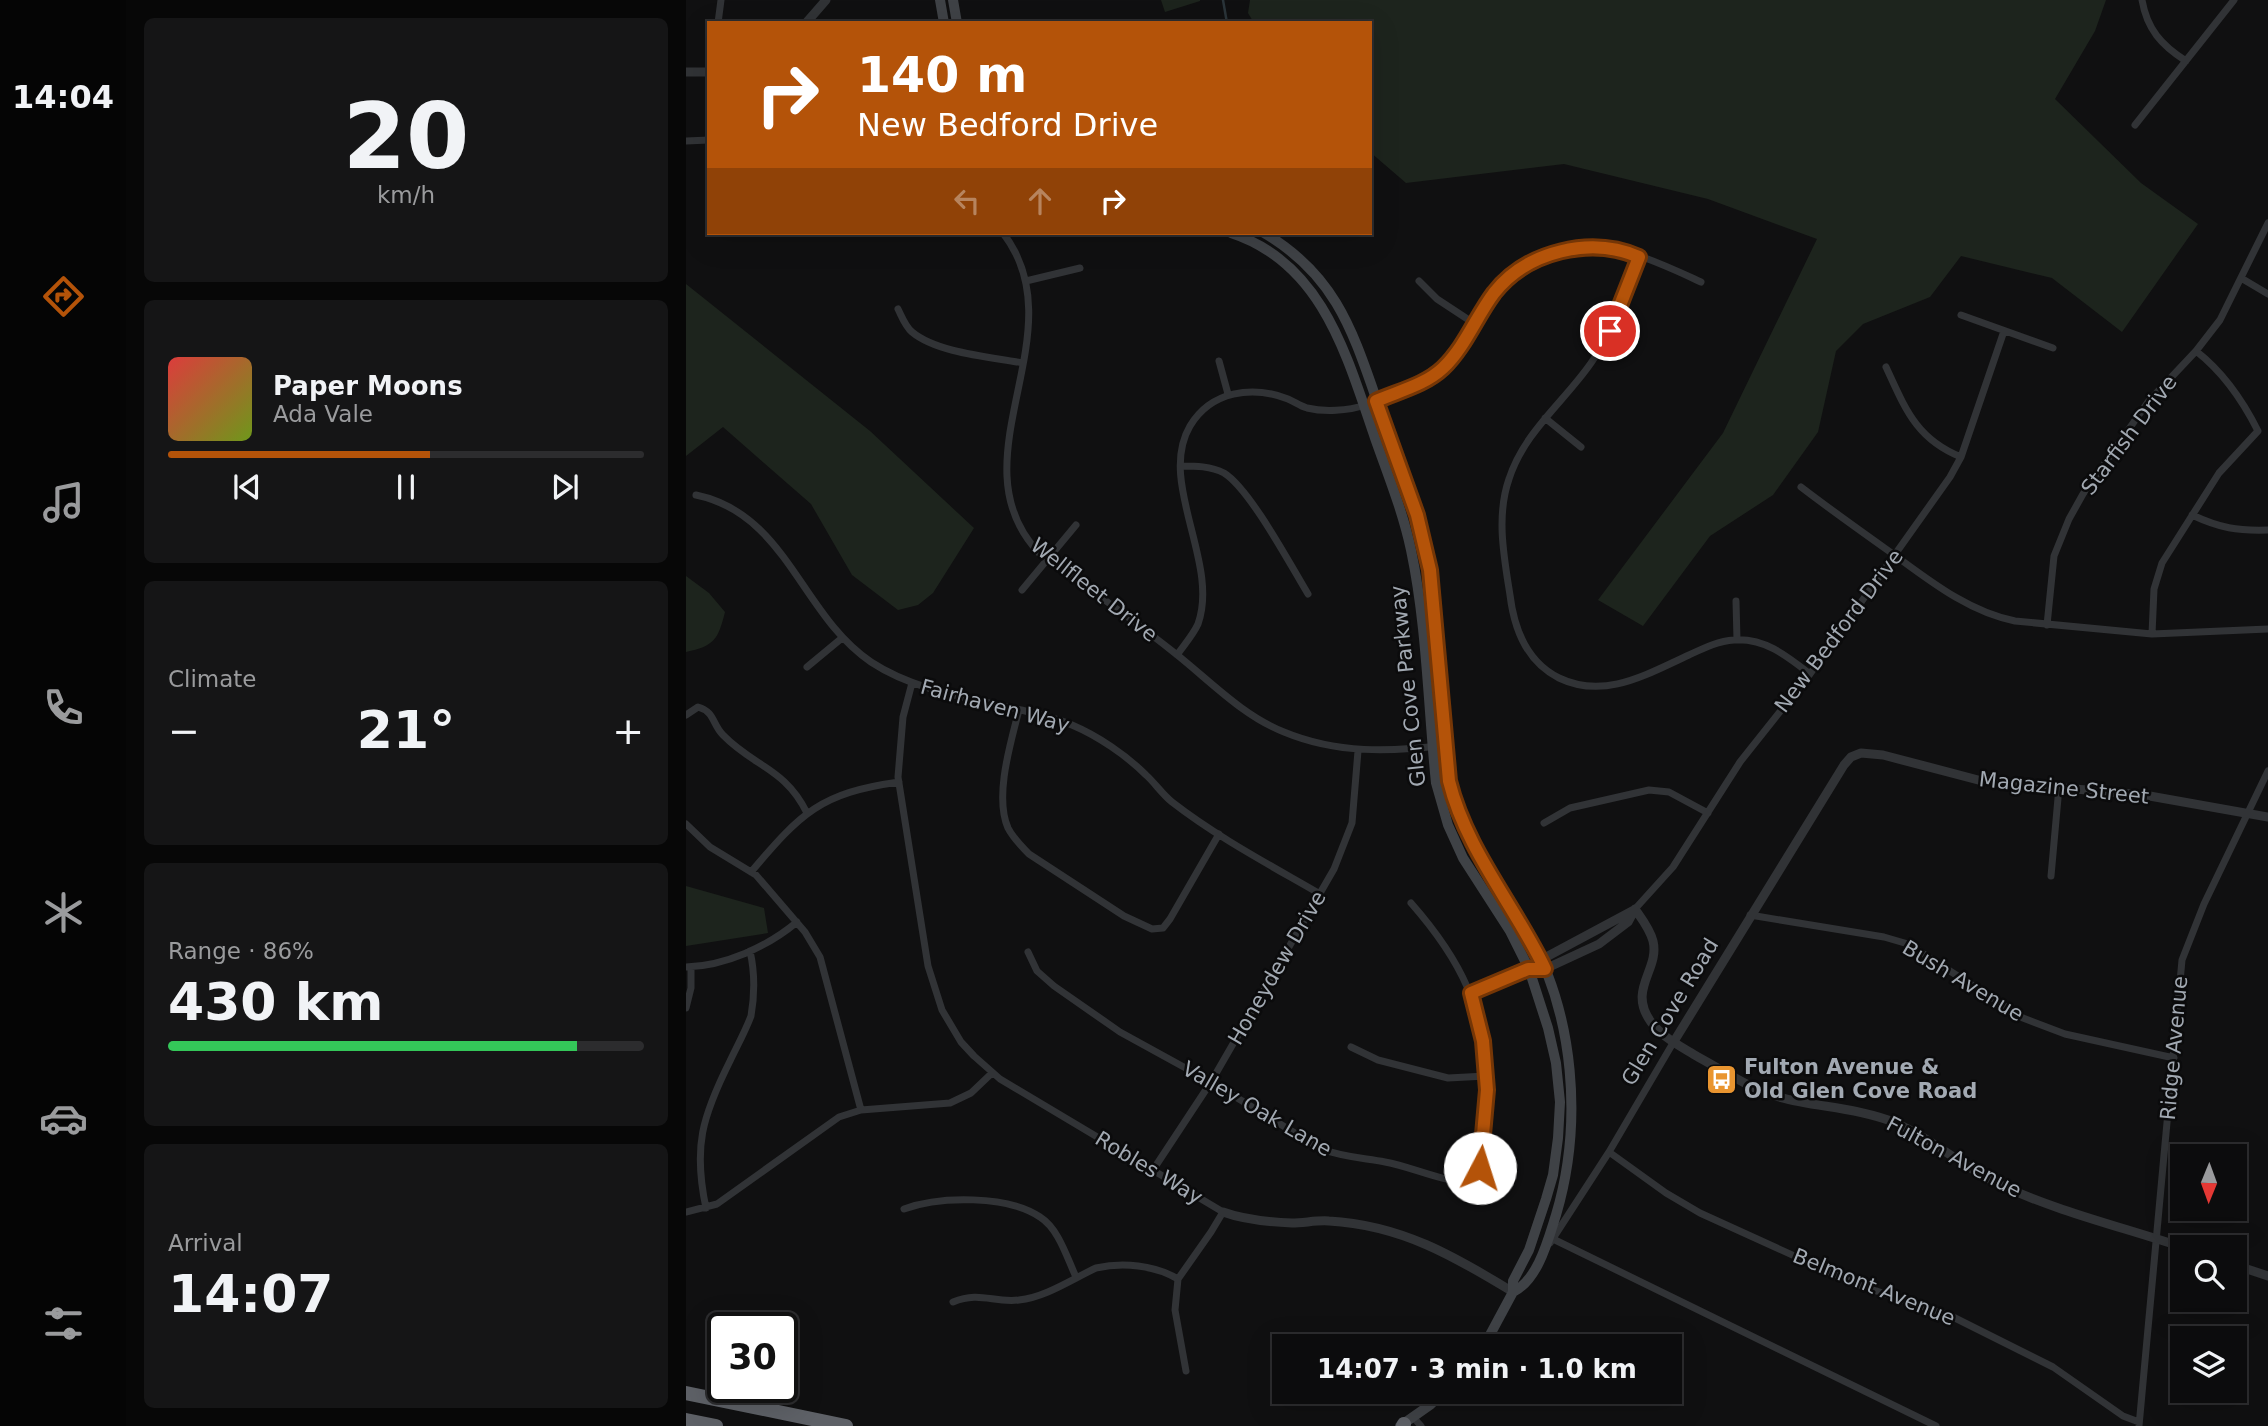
<!DOCTYPE html>
<meta charset="utf-8">
<style>
body{margin:0;font-family:"DejaVu Sans",sans-serif;background:#151516;color:#f1f3f6;height:100vh;display:flex;flex-direction:column;font-size:26px;white-space:nowrap}
*{box-sizing:border-box;margin:0}
p{font-size:23px;color:#9a9b9d}
.icon{flex:none;width:38px;height:38px;fill:none;stroke:currentColor;stroke-width:2;stroke-linecap:round;stroke-linejoin:round}
.map{position:relative;flex:1;overflow:hidden}
.sheet{display:flex;flex-direction:column;gap:18px;padding:18px;background:#070707;width:560px}
.sheet>*{flex:none}
.hud{position:absolute;left:21px;top:21px;width:665px;height:214px;border-radius:0px;box-shadow:0 7px 28px #0002,0 0 0 2px #2c2c2e;background:#b45309;color:#fff;overflow:hidden}
.needle{width:46px;rotate:181deg}
.tools{position:absolute;left:1484px;top:1144px;display:grid;gap:14px}
.tools a{display:grid;place-items:center;width:77px;height:77px;border-radius:0px;background:#0c0c0d;box-shadow:0 7px 28px #0002,0 0 0 2px #2c2c2e;font-size:35px}
.speed{position:absolute;left:21px;top:1312px;display:flex;gap:14px;font-size:35px;font-weight:700;text-align:center}
.speed>*{display:grid;place-content:center;width:91px;height:91px;border-radius:50%;background:#0c0c0d;box-shadow:0 7px 28px #0002,0 0 0 2px #2c2c2e;line-height:1}
.speed .limit{border:4px solid #111;border-radius:10px;background:#fff;color:#111}
.pin{position:absolute;display:grid;place-items:center;width:60px;height:60px;color:#fff;margin:-30px;border:4px solid #fff;border-radius:50%;box-shadow:0 2px 7px #0007}
.me{position:absolute;width:77px;margin:-38px;rotate:5deg;stroke-linejoin:round;filter:drop-shadow(0 0 5px #0008)}
.turn{display:flex;align-items:center;gap:24px;height:147px;padding:0 35px;font-size:32px}
.turn .icon{width:91px;height:91px;stroke-width:2.5}
.turn b{display:block;font-size:49px;line-height:60px}
.lanes{display:flex;align-items:center;height:66px;padding:0 35px;background:#0003;justify-content:center;gap:35px;direction:ltr}
.lanes .off{opacity:.35}
.big{font-size:52px;font-weight:800;line-height:1.1}
.sheet .tile{flex:1;display:flex;flex-direction:column;justify-content:center;gap:10px;min-width:0;padding:0 24px;border-radius:10px;background:#151516}
.sheet .dial{align-items:center;gap:0}
.dial b{font-size:91px;line-height:1}
.song{display:flex;align-items:center;gap:21px}
.cover{width:84px;height:84px;border-radius:10px;background:linear-gradient(135deg,hsl(0 70% 55%),hsl(80 70% 35%))}
.played{height:7px;border-radius:4px;background:linear-gradient(90deg,#b45309 55%,#2c2c2e 55%)}
.keys{display:flex;justify-content:space-around;direction:ltr}
.heat{display:flex;justify-content:space-between;align-items:center;font-size:38px;direction:ltr}
.charge{height:10px;border-radius:5px;background:linear-gradient(90deg,#34c759 86%,#2c2c2e 0)}
.trip{position:absolute;left:586px;top:1334px;width:410px;height:70px;border-radius:0px;background:#0c0c0d;box-shadow:0 7px 28px #0002,0 0 0 2px #2c2c2e;font-weight:800;line-height:70px;text-align:center}
main{display:flex;flex:1;min-height:0}
.tabs{display:flex;flex-direction:column;width:126px;justify-content:space-around;align-items:center;background:#050505;color:#9a9b9d}
.tabs .icon{width:49px;height:49px}
.tabs .active{color:#b45309}
.tabs b{font-size:32px;color:#f1f3f6}
.map>svg:first-child{display:block}
.green{fill:#1d241d}
.lines{fill:none;stroke-linecap:round;stroke-linejoin:round}
.stream{stroke:#2a3439;stroke-width:2.5}
.minor{stroke:#313336;stroke-width:7}
.tertiary{stroke:#313336;stroke-width:9}
.secondary{stroke:#3f4246;stroke-width:10}
.motorway{stroke:#5e6167;stroke-width:14}
.route-casing{stroke:#753606;stroke-width:18}
.route{stroke:#b45309;stroke-width:12}
.labels{text-anchor:middle;dominant-baseline:central;stroke-width:5;stroke-linejoin:round;paint-order:stroke}
.street-label{font-size:21px;fill:#a2a9b2;stroke:#0b0b0c}
.poi-label{font-size:21px;font-weight:bold;fill:#a2a9b2;stroke:#0b0b0c;text-anchor:start}
</style>
<main>
<nav class="tabs">
<b>14:04</b>
<svg class="icon active" aria-label="directions" viewBox="0 0 24 24"><path d="M12 3l9 9-9 9-9-9zM9 14v-3h6M13 9l2 2-2 2"/></svg>
<svg class="icon" aria-label="music" viewBox="0 0 24 24"><path d="M9 18V5l10-2v13"/><circle cx="6" cy="18" r="3"/><circle cx="16" cy="16" r="3"/></svg>
<svg class="icon" aria-label="phone" viewBox="0 0 24 24"><path d="M5 4h4l2 5-3 2q2 4 5 5l2-3 5 2v4C11 20 4 13 5 4z"/></svg>
<svg class="icon" aria-label="climate" viewBox="0 0 24 24"><path d="M12 3v18M4 7l16 10M4 17L20 7"/></svg>
<svg class="icon" aria-label="car" viewBox="0 0 24 24"><path d="M5 17H2v-5l4-1 3-4h7l3 4 3 1v5h-3M9 17h6M6 11h13"/><circle cx="7" cy="17" r="2"/><circle cx="17" cy="17" r="2"/></svg>
<svg class="icon" aria-label="filters" viewBox="0 0 24 24"><path d="M4 7h16M4 17h16"/><circle cx="9" cy="7" r="2"/><circle cx="15" cy="17" r="2"/></svg>
</nav>
<section class="sheet">
<div class="tile dial"><b>20</b><p>km/h</p></div>
<div class="tile">
<div class="song"><i class="cover"></i><div><b>Paper Moons</b><p>Ada Vale</p></div></div>
<div class="played"></div>
<div class="keys"><svg class="icon" aria-label="previous" viewBox="0 0 24 24"><path d="M18 5L8 12l10 7zM5 5v14"/></svg><svg class="icon" aria-label="pause" viewBox="0 0 24 24"><path d="M8 5v14M16 5v14"/></svg><svg class="icon" aria-label="next" viewBox="0 0 24 24"><path d="M6 5l10 7-10 7zM19 5v14"/></svg></div>
</div>
<div class="tile"><p>Climate</p>
<div class="heat"><a>−</a><b class="big">21°</b><a>+</a></div>
</div>
<div class="tile"><p>Range · 86%</p><b class="big">430 km</b><div class="charge"></div></div>
<div class="tile"><p>Arrival</p><b class="big">14:07</b></div>
</section>
<div class="map">
<svg width="1582" height="1426" viewBox="0 0 1582 1426">
<rect width="100%" height="100%" fill="#101011"/>
<path class="green" d="M475,0H514V1L479,12Z
M564,0H1420L1409,31L1369,99L1455,183L1512,224L1436,332L1366,278L1275,256L1244,297L1177,324L1150,351L1132,432L1087,495L1024,536L957,626L912,600L1037,433L1131,239L1022,199L878,164L720,183L684,152V23H568L562,13Z
M0,284L184,431L288,528L247,593L232,605L212,610L166,575L125,504L37,427L0,456Z
M0,576L23,593L39,612C32,640 28,646 0,652Z
M0,886L78,908L82,933L0,946Z"/>
<g class="lines">
<path class="stream" d="M537,0L541,23"/>
<path class="minor" d="M1456,0C1461,29 1475,45 1500,61
M32,23L35,0
M1449,125L1548,0
M0,141L23,140
M317,233C394,333 265,460 353,553C400,586 446,619 490,654C524,681 557,716 598,732C651,754 705,752 760,745
M953,257C939,292 928,331 905,363C878,402 838,432 823,479C810,516 818,557 824,595C828,628 841,662 873,678C919,700 961,674 1003,655C1018,648 1032,641 1048,640C1079,638 1101,656 1124,674
M1555,278L1582,294
M340,281L394,268
M733,281L751,299L789,324
M212,309C216,317 219,326 226,332C251,353 305,357 337,363
M1275,315L1367,348
M533,361L542,394
M1200,367C1219,408 1230,439 1275,457
M859,418L895,447
M495,466C509,466 525,466 538,473C564,489 605,566 622,594
M1115,487C1145,510 1176,532 1207,554C1244,581 1283,612 1329,621L1466,634L1582,629
M10,495C101,514 115,615 185,662C229,691 284,698 335,710C352,714 370,718 386,725C412,736 440,755 460,775C469,783 476,794 486,802C531,837 584,865 634,894
M1506,515C1534,528 1551,531 1582,530
M336,590L390,525
M1050,601L1051,640
M1361,625L1368,556L1383,519L1397,494L1462,402L1510,351L1534,320L1582,223
M1466,634L1468,589L1476,563L1533,473L1572,431C1557,401 1537,372 1510,351
M491,655C498,645 507,635 512,624C534,563 471,482 504,426C525,391 566,385 602,399C609,402 614,406 621,408C638,412 662,411 679,405C704,397 735,386 755,369C778,350 790,319 807,295C836,255 894,239 941,252C966,259 991,271 1015,282
M121,667L156,638
M226,683L217,717L212,777L242,966L256,1010L275,1042L288,1056L314,1079L537,1212L525,1232L492,1279L489,1310L500,1371
M333,710C325,742 308,796 322,828C327,838 335,846 343,854L438,916L466,929L477,928L484,919L533,834
M0,715L12,707C29,712 26,724 37,735C68,767 99,768 121,813
M858,823L884,808L963,790L983,792L1022,813
M0,824L24,847L70,875L119,932L134,957L175,1110
M65,872C115,813 134,793 213,782
M1365,876L1373,787
M949,909L987,867L1054,762L1124,674L1264,477L1275,457L1318,331
M1064,915L1198,937L1222,944L1337,1018L1379,1034L1488,1058
M342,952L351,971L368,986L434,1032L525,1082L635,1149C657,1157 677,1158 699,1162C727,1167 756,1182 784,1182L792,1175L794,1168C796,1142 802,1114 801,1087C799,1009 776,961 725,903
M0,967C39,966 81,947 111,922
M785,993L843,969
M0,1008L5,988V967
M665,1047L692,1060L762,1078L800,1076
M923,1152L980,1193L1014,1213L1170,1284L1267,1317L1367,1367L1437,1416L1453,1422
M467,1170L525,1082L648,869L666,823L672,751
M20,1208C7,1147 16,1117 44,1061C51,1046 59,1032 65,1016C69,993 69,973 64,951
M218,1209C253,1196 322,1195 354,1217C373,1229 381,1258 390,1277
M0,1212L31,1204L153,1117L175,1110L264,1103L285,1093L306,1073
M867,1239L1250,1426
M864,1243L923,1152L987,1043
M267,1302C294,1291 307,1303 333,1300C360,1297 386,1279 410,1268C437,1262 468,1265 492,1279
M727,1417L735,1426
M1453,1426L1496,960L1518,904L1582,771"/>
<path class="tertiary" d="M120,23L140,0
M0,72H23
M949,909C956,919 964,929 967,941C974,970 941,989 965,1022C977,1038 996,1047 1012,1057C1038,1071 1064,1089 1093,1097C1129,1107 1166,1107 1202,1120C1244,1136 1277,1168 1317,1186C1373,1212 1440,1228 1499,1248
M849,963L948,910
M843,969H859L913,944L942,922L949,909
M987,1043L1158,765L1165,757L1175,753L1197,755L1296,781L1458,795L1582,817
M537,1212C559,1220 582,1222 606,1223C618,1223 631,1220 643,1221C715,1225 768,1256 827,1292
M1549,1265L1582,1276"/>
<path class="secondary" d="M254,0L258,23
M267,0L271,23
M545,233C637,263 661,357 689,438C702,475 717,512 725,550C741,626 742,706 750,783L762,825L777,858L824,931L843,969L862,1028L870,1063L874,1102L872,1138L867,1175L860,1199L843,1250L827,1281V1292L798,1346
M578,233C655,278 669,340 697,418C711,459 726,499 738,541L744,570L763,781C776,837 812,882 841,931C889,1015 897,1124 870,1215C862,1240 852,1280 827,1292
M714,1426L744,1405L758,1391"/>
<path class="motorway" d="M0,1393L160,1426
M0,1420L30,1426
M717,1426L718,1424"/>
</g>
<g class="lines">
<defs>
<path id="route" d="M794,1168L801,1090L797,1041L785,993L842,969H859C829,906 780,850 763,781L744,570L731,515L690,401C713,391 739,385 757,368C779,347 790,317 808,293C841,251 905,236 953,257L924,331"/>
</defs>
<use href="#route" class="route-casing"/>
<use href="#route" class="route"/>
</g>
<defs>
<symbol id="bus-square" viewBox="-11 -11 22 22"><rect x="-9" y="-9" width="18" height="18" rx="4" fill="#e99530" stroke="#0b0b0c"/><path d="M-5-6H5V4H4V6H2V4H-2V6H-4V4H-5ZM-3.5-4V0h7V-4ZM-3.5 1.2v1.5H-2V1.2ZM2 1.2v1.5H3.5V1.2Z" fill="#fff"/></symbol>
</defs>
<g fill-rule="evenodd">
<use href="#bus-square" x="1018" y="1062" width="35" height="35"/>
</g>
<g class="labels">
<g class="street-label">
<text transform="translate(1443 435) rotate(-53)">Starfish Drive</text>
<text transform="translate(408 590) rotate(38)">Wellfleet Drive</text>
<text transform="translate(1153 631) rotate(-53)">New Bedford Drive</text>
<text transform="translate(722 686) rotate(-96)">Glen Cove Parkway</text>
<text transform="translate(309 706) rotate(15)">Fairhaven Way</text>
<text transform="translate(1378 788) rotate(6)">Magazine Street</text>
<text transform="translate(591 968) rotate(-60)">Honeydew Drive</text>
<text transform="translate(1277 981) rotate(31)">Bush Avenue</text>
<text transform="translate(984 1012) rotate(-59)">Glen Cove Road</text>
<text transform="translate(1488 1048) rotate(-85)">Ridge Avenue</text>
<text transform="translate(571 1109) rotate(30)">Valley Oak Lane</text>
<text transform="translate(1268 1157) rotate(28)">Fulton Avenue</text>
<text transform="translate(463 1168) rotate(31)">Robles Way</text>
<text transform="translate(1188 1287) rotate(22)">Belmont Avenue</text>
</g>
<g class="poi-label">
<text x="1058" y="1067">Fulton Avenue &amp;<tspan x="1058" dy="24">Old Glen Cove Road</tspan></text>
</g>
</g>
</svg>
<div class="tools">
<a><svg class="needle" viewBox="-14 -14 28 28"><path d="M0-13l5 13h-10z" fill="#e53935"/><path d="M0 13l5-13h-10z" fill="#9a9b9d"/></svg></a>
<a><svg class="icon" aria-label="search" viewBox="0 0 24 24"><circle cx="10" cy="10" r="6"/><path d="M15 15l6 6"/></svg></a>
<a><svg class="icon" aria-label="layers" viewBox="0 0 24 24"><path d="M12 4l9 5-9 5-9-5zM3 14l9 5 9-5"/></svg></a>
</div>
<div class="speed"><div class="limit">30</div></div>
<div class="pin" style="left:924px;top:331px;background:#d93025"><svg class="icon" aria-label="arrive" viewBox="0 0 24 24"><path d="M6 21V4h12l-3 4 3 4H6"/></svg></div>
<svg class="me" style="left:794px;top:1168px" viewBox="-20 -20 40 40"><circle r="19" fill="#fff"/><path d="M0-13L10 11 0 6-10 11z" fill="#b45309"/></svg>
<div class="trip">14:07 · 3 min · 1.0 km</div>
<div class="hud">
<div class="turn"><svg class="icon" aria-label="right" viewBox="0 0 24 24"><path d="M7 20v-9h11M14 6l5 5-5 5"/></svg><div><b>140 m</b>New Bedford Drive</div></div>
<div class="lanes"><svg class="icon off" aria-label="left" viewBox="0 0 24 24"><path d="M17 20v-9H6M10 6l-5 5 5 5"/></svg><svg class="icon off" aria-label="ahead" viewBox="0 0 24 24"><path d="M12 20V5M6 11l6-6 6 6"/></svg><svg class="icon" aria-label="right" viewBox="0 0 24 24"><path d="M7 20v-9h11M14 6l5 5-5 5"/></svg></div>
</div>
</div>
</main>
